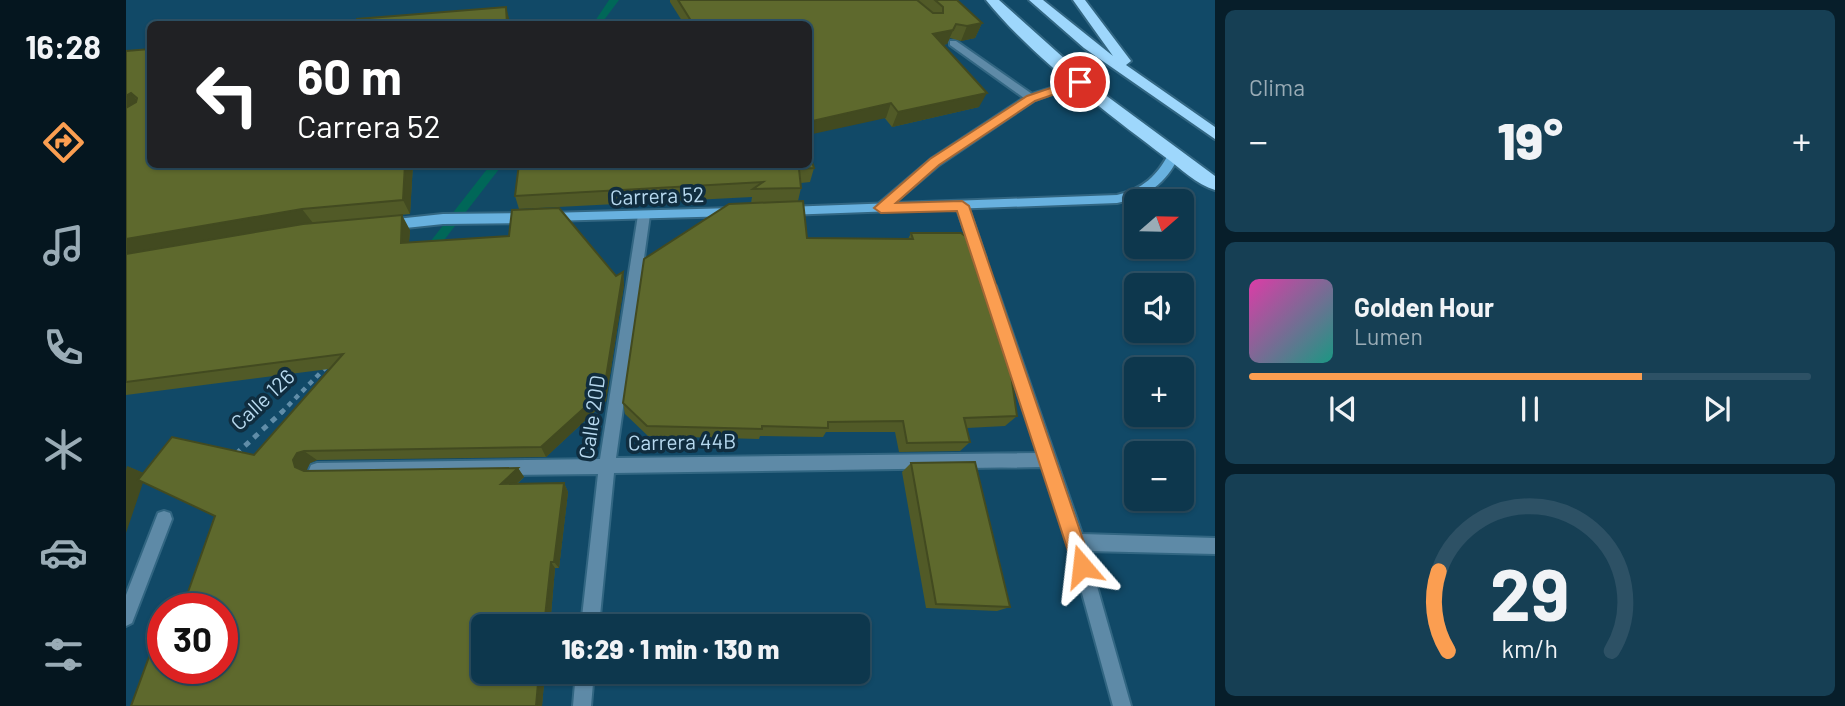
<!DOCTYPE html>
<html lang="es">
<meta charset="utf-8">
<style>
body{margin:0;font-family:Barlow,sans-serif;background:#163f54;color:#f1f3f6;height:100vh;display:flex;flex-direction:column;font-size:26px;white-space:nowrap}
*{box-sizing:border-box;margin:0}
p{font-size:23px;color:#9aacb6}
.icon{flex:none;width:38px;height:38px;fill:none;stroke:currentColor;stroke-width:2;stroke-linecap:round;stroke-linejoin:round}
.map{position:relative;flex:1;overflow:hidden}
.side{display:flex;flex-direction:column;gap:10px;padding:10px;background:#071e2a;width:630px}
.side>*{flex:none}
.top-card{position:absolute;left:21px;top:21px;width:665px;height:147px;border-radius:10px;box-shadow:0 2px 5px #0004,0 0 0 2px #2d5165;background:#202124;color:#fff;overflow:hidden}
.needle{width:46px;rotate:70deg}
.tools{position:absolute;left:998px;top:189px;display:grid;gap:14px}
.tools a{display:grid;place-items:center;width:70px;height:70px;border-radius:10px;background:#0d374d;box-shadow:0 2px 5px #0004,0 0 0 2px #2d5165;font-size:35px}
.speed{position:absolute;left:21px;top:593px;display:flex;gap:14px;font-size:35px;font-weight:700;text-align:center}
.speed>*{display:grid;place-content:center;width:91px;height:91px;border-radius:50%;background:#0d374d;box-shadow:0 2px 5px #0004,0 0 0 2px #2d5165;line-height:1}
.speed .limit{border:10px solid #d22;background:#fff;color:#111}
.pin{position:absolute;display:grid;place-items:center;width:60px;height:60px;color:#fff;margin:-30px;border:4px solid #fff;border-radius:50%;box-shadow:0 2px 7px #0007}
.me{position:absolute;width:77px;margin:-38px;rotate:343deg;stroke-linejoin:round;filter:drop-shadow(0 0 5px #0008)}
.turn{display:flex;align-items:center;gap:24px;height:147px;padding:0 35px;font-size:32px}
.turn .icon{width:91px;height:91px;stroke-width:2.5}
.turn b{display:block;font-size:49px;line-height:60px}
.big{font-size:52px;font-weight:800;line-height:1.1}
.side .card{flex:1;display:flex;flex-direction:column;justify-content:center;gap:10px;min-width:0;padding:0 24px;border-radius:10px;background:#163f54}
.side .dial{align-items:center;gap:0}
.dial svg{height:182px;overflow:visible;fill:none;stroke:#2d5165;stroke-width:7;stroke-linecap:round;text-anchor:middle}
.dial text{fill:#f1f3f6;stroke:none}
.song{display:flex;align-items:center;gap:21px}
.cover{width:84px;height:84px;border-radius:10px;background:linear-gradient(135deg,hsl(320 70% 55%),hsl(170 70% 35%))}
.played{height:7px;border-radius:4px;background:linear-gradient(90deg,#fb9e51 70%,#2d5165 70%)}
.keys{display:flex;justify-content:space-around;direction:ltr}
.heat{display:flex;justify-content:space-between;align-items:center;font-size:38px;direction:ltr}
.trip{position:absolute;left:345px;top:614px;width:399px;height:70px;border-radius:10px;background:#0d374d;box-shadow:0 2px 5px #0004,0 0 0 2px #2d5165;font-weight:800;line-height:70px;text-align:center}
main{display:flex;flex:1;min-height:0}
.menu{display:flex;flex-direction:column;width:126px;justify-content:space-around;align-items:center;background:#05161f;color:#9aacb6}
.menu .icon{width:49px;height:49px}
.menu .active{color:#fb9e51}
.menu b{font-size:32px;color:#f1f3f6}
.map>svg:first-child{display:block}
.lines{fill:none;stroke-linecap:round;stroke-linejoin:round}
.stream{fill:#006758;fill-rule:evenodd}
.service-casing{stroke:#326682;stroke-width:4}
.minor-casing{stroke:#326682;stroke-width:4}
.secondary-casing{stroke:#326682;stroke-width:4}
.trunk-casing{stroke:#326682;stroke-width:4}
.path-far1{stroke:#608da8;stroke-width:4.5;stroke-dasharray:5 5;stroke-linecap:butt}
.path{stroke:#608da8;stroke-width:5;stroke-dasharray:6 6;stroke-linecap:butt}
.service{fill:#5e8aa7;fill-rule:evenodd}
.minor{fill:#5e8aa7;fill-rule:evenodd}
.secondary{fill:#68b1df;fill-rule:evenodd}
.trunk{fill:#9ed7fc;fill-rule:evenodd}
.wall{fill:#515a27}
.shaded-wall{fill:#424a20}
.building{fill:#5e692d;stroke:#424a20;stroke-width:2}
.route{fill:#fb9e51;stroke:#a36735;stroke-width:2}
.labels{text-anchor:middle;dominant-baseline:central;stroke-width:7;stroke-linejoin:round;paint-order:stroke}
.street-label{font-size:21px;fill:#b7d9ef;stroke:#102d3f}
</style>
<main>
<nav class="menu">
<b>16:28</b>
<svg class="icon active" aria-label="directions" viewBox="0 0 24 24"><path d="M12 3l9 9-9 9-9-9zM9 14v-3h6M13 9l2 2-2 2"/></svg>
<svg class="icon" aria-label="music" viewBox="0 0 24 24"><path d="M9 18V5l10-2v13"/><circle cx="6" cy="18" r="3"/><circle cx="16" cy="16" r="3"/></svg>
<svg class="icon" aria-label="phone" viewBox="0 0 24 24"><path d="M5 4h4l2 5-3 2q2 4 5 5l2-3 5 2v4C11 20 4 13 5 4z"/></svg>
<svg class="icon" aria-label="climate" viewBox="0 0 24 24"><path d="M12 3v18M4 7l16 10M4 17L20 7"/></svg>
<svg class="icon" aria-label="car" viewBox="0 0 24 24"><path d="M5 17H2v-5l4-1 3-4h7l3 4 3 1v5h-3M9 17h6M6 11h13"/><circle cx="7" cy="17" r="2"/><circle cx="17" cy="17" r="2"/></svg>
<svg class="icon" aria-label="filters" viewBox="0 0 24 24"><path d="M4 7h16M4 17h16"/><circle cx="9" cy="7" r="2"/><circle cx="15" cy="17" r="2"/></svg>
</nav>
<div class="map">
<svg width="1089" height="706" viewBox="0 0 1089 706">
<rect width="100%" height="100%" fill="#114967"/>
<g class="lines">
<path class="stream" d="M483,0H493L475,24H467Z
M365,164H377L305,257H297L295,254L297,251Z"/>
<defs>
<path id="service" d="M824,41H830L906,94L954,79L959,82L909,100L813,165L759,211H751L749,208L751,205L805,159L898,98L824,45Z"/>
<path id="minor" d="M836,202L842,206L860,258L858,261L854,263L848,258L830,206Z
M518,211L524,215L490,458L912,453L858,290L860,286H870L956,534L1089,538V554L961,551L1005,706H987L942,542L917,467L488,473L473,626H455L472,474L191,477L185,475L183,470L185,465L191,463L474,459L512,215Z
M38,511L44,513L46,519L6,623L0,626V595L32,513Z
M450,672H468L465,706H447Z"/>
<path id="secondary" d="M1047,152L1053,156C1040,184 1021,197 991,203L660,215L654,211L660,207L991,195C1017,189 1031,176 1043,153Z
M608,208L614,212L608,216L422,221L416,217L422,213Z
M401,213L407,218L401,223L317,224L261,230L255,225L261,220L317,214Z"/>
<path id="trunk" d="M860,0H873L978,94L1089,176V190C1071,185 1054,168 1039,157C982,114 904,55 860,0Z
M903,0H917L987,56L947,0H959L1005,61L1000,65L1089,127V139L958,48Z"/>
</defs>
<use href="#service" class="service-casing"/>
<use href="#minor" class="minor-casing"/>
<use href="#secondary" class="secondary-casing"/>
<use href="#trunk" class="trunk-casing"/>
<path class="path-far1" d="M155,413L202,365"/>
<path class="path" d="M110,454L157,411"/>
<use href="#service" class="service"/>
<use href="#minor" class="minor"/>
<use href="#secondary" class="secondary"/>
<use href="#trunk" class="trunk"/>
</g>
<path class="wall" d="M544,0H831L856,23L849,38L835,41L824,38L821,44L817,45L853,107L766,127L682,24H558L544,2Z
M0,51L287,164L284,214L186,224L284,230L283,242L490,276L497,272L498,285L480,401L420,457L191,460L184,463L181,469V471L392,468L398,477L391,484L438,483L442,492L433,568H429L424,626H357V672H419L416,706L37,668L89,516L1,466L17,473L128,455L203,369L0,395Z
M393,164L688,168L684,182L675,183V188L672,201L625,203L626,197L393,209L389,196Z
M785,233L891,416L879,426L841,428L844,442L834,451L773,452L769,432H700L697,437L634,436L633,439L522,436L499,414L497,403L681,238L782,239Z
M785,463L884,607L871,611L800,608L776,472Z"/>
<path class="shaded-wall" d="M380,7L384,22V24H381Z
M856,23L849,38L835,41L841,26Z
M830,24L821,44L802,49L807,34Z
M5,93L18,109L0,118V96Z
M861,93L853,107L766,127L772,112Z
M765,103L760,118L682,135V122Z
M279,164H287L284,214L277,200Z
M176,209L187,223L0,255V239Z
M276,215L284,230L282,257L275,243Z
M497,272L498,285L480,401L420,457L415,447Z
M178,451L191,460L184,463L181,469L183,476L169,467L167,460L171,453Z
M1,466L20,474L0,533V470Z
M392,468L398,477L381,492L375,484Z
M438,483L442,492L433,568L428,562Z
M425,562L429,568L424,626H418Z
M413,672H419L416,706H410Z"/>
<path class="building" d="M552,0H791L807,13H817V7L809,0H831L856,23L841,26L830,24L827,30L807,34L861,93L772,112L765,103L682,122V24H567Z
M380,7L381,24H230L231,19Z
M24,49V164H279L277,200L176,209L0,239V108L10,102L11,98L5,93L0,96V51Z
M682,150L688,168L673,169L675,188L627,189L637,182L389,196L393,164H682Z
M677,201L681,238L787,239L785,233H835L851,244L880,340L891,416L838,418L844,442L781,443L777,421L702,422V428L636,426V429L521,426L497,403L518,259L603,204Z
M433,208L490,276L497,272L478,390L415,447L178,451L171,453L167,460L169,467L178,471L392,468L375,484L438,483L428,562H425L418,626H357V672H413L410,706H5L23,657H37V668H96V609H56L89,516L12,480L46,437L128,455L217,354L0,382V254L177,224L276,215L275,243L383,236L386,210Z
M849,462L884,607L810,604L785,463Z"/>
<path class="route" d="M954,78L960,82L958,84L909,101L813,165L770,203L836,201L843,206L966,566L963,572L956,575L950,572L947,566L831,211L755,213L748,208L804,159L901,96Z"/>
<g class="labels">
<g class="street-label">
<text transform="translate(531 195) rotate(-2)">Carrera 52</text>
<text transform="translate(136 399) rotate(-43)">Calle 126</text>
<text transform="translate(465 417) rotate(-82)">Calle 20D</text>
<text transform="translate(556 441) rotate(-1)">Carrera 44B</text>
</g>
</g>
</svg>
<div class="tools">
<a><svg class="needle" viewBox="-14 -14 28 28"><path d="M0-13l5 13h-10z" fill="#e53935"/><path d="M0 13l5-13h-10z" fill="#9aacb6"/></svg></a>
<a><svg class="icon" aria-label="sound" viewBox="0 0 24 24"><path d="M4 9h4l5-4v14l-5-4H4zM17 9q2 3 0 6"/></svg></a>
<a>+</a>
<a>−</a>
</div>
<div class="speed"><div class="limit">30</div></div>
<div class="pin" style="left:954px;top:82px;background:#d93025"><svg class="icon" aria-label="arrive" viewBox="0 0 24 24"><path d="M6 21V4h12l-3 4 3 4H6"/></svg></div>
<svg class="me" style="left:956px;top:566px" viewBox="-20 -20 40 40"><path d="M0-17L14 15 0 8-14 15z" fill="#fb9e51" stroke="#fff" stroke-width="4"/></svg>
<div class="trip">16:29 · 1 min · 130 m</div>
<div class="top-card">
<div class="turn"><svg class="icon" aria-label="left" viewBox="0 0 24 24"><path d="M17 20v-9H6M10 6l-5 5 5 5"/></svg><div><b>60 m</b>Carrera 52</div></div>
</div>
</div>
<section class="side">
<div class="card"><p>Clima</p>
<div class="heat"><a>−</a><b class="big">19°</b><a>+</a></div>
</div>
<div class="card">
<div class="song"><i class="cover"></i><div><b>Golden Hour</b><p>Lumen</p></div></div>
<div class="played"></div>
<div class="keys"><svg class="icon" aria-label="previous" viewBox="0 0 24 24"><path d="M18 5L8 12l10 7zM5 5v14"/></svg><svg class="icon" aria-label="pause" viewBox="0 0 24 24"><path d="M8 5v14M16 5v14"/></svg><svg class="icon" aria-label="next" viewBox="0 0 24 24"><path d="M6 5l10 7-10 7zM19 5v14"/></svg></div>
</div>
<div class="card dial"><svg viewBox="0 0 100 80">
<path d="M14 69A42 42 0 1 1 86 69"/>
<path d="M14 69A42 42 0 0 1 10 34" stroke="#fb9e51"/>
<text x="50" y="56" font-size="32" font-weight="700">29</text>
<text x="50" y="72" font-size="11">km/h</text>
</svg></div>
</section>
</main>
